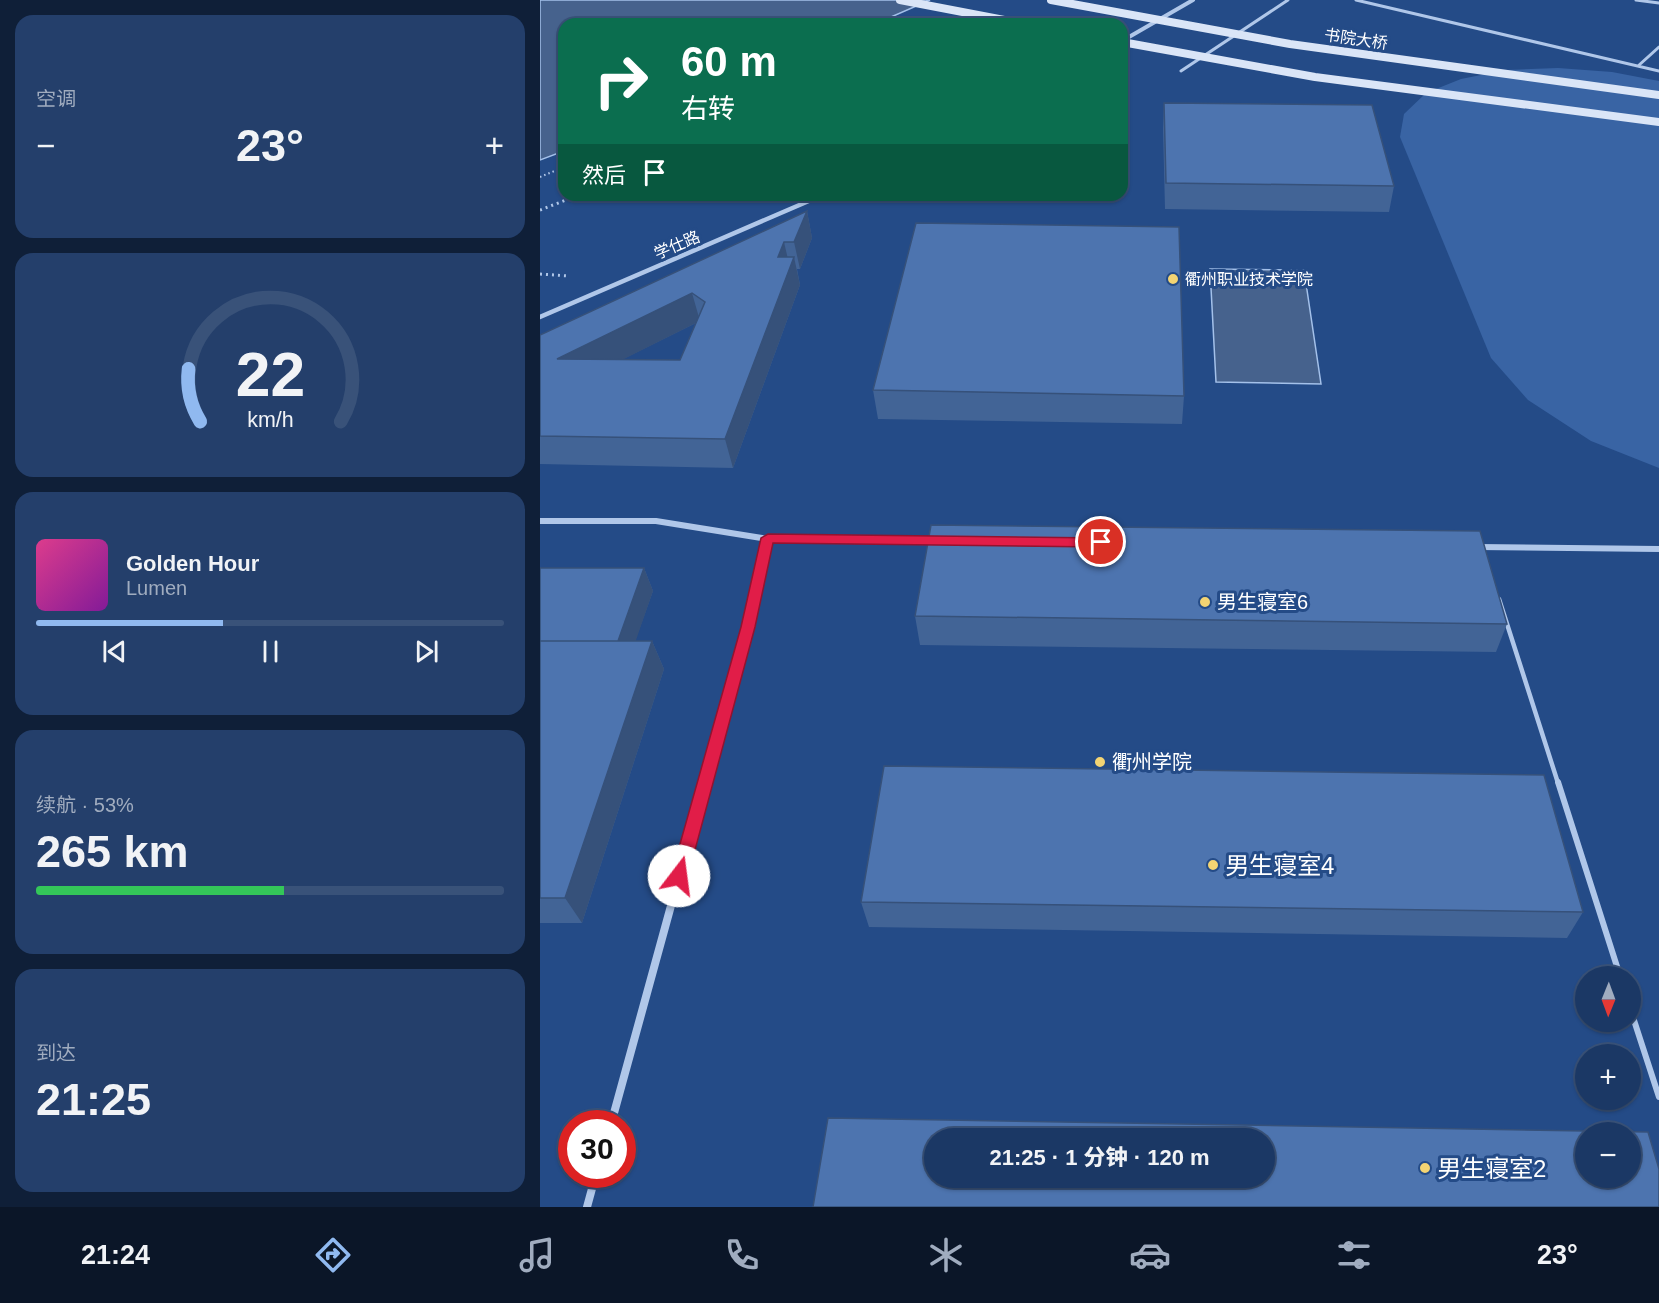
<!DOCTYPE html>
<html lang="zh">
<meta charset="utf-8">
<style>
body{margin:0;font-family:Arial,"Noto Sans SC",sans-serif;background:#243f6b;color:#f1f3f6;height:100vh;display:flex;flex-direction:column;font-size:22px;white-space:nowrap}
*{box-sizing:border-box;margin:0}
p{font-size:20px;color:#a0acbf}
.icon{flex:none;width:33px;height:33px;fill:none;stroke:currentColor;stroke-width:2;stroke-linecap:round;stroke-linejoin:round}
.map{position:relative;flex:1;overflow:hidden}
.side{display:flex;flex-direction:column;gap:15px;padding:15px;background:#0f1f38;width:540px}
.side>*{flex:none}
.top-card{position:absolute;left:18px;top:18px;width:570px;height:183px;border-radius:18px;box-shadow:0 2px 4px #0004,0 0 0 2px #395279;background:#0b6e4f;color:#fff;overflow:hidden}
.needle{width:39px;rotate:181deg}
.buttons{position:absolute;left:1035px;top:966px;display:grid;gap:12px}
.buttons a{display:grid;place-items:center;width:66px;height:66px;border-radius:50%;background:#1b3865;box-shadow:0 2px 4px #0004,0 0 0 2px #395279;font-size:30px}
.speed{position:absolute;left:18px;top:1110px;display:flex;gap:12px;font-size:30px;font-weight:700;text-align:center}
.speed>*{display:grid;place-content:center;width:78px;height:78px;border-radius:50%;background:#1b3865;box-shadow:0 2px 4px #0004,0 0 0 2px #395279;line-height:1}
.speed .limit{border:9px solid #d22;background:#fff;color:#111}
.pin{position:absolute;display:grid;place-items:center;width:51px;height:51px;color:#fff;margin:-26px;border:3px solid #fff;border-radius:50%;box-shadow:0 2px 6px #0007}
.me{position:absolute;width:66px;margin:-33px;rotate:15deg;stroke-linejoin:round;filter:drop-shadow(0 0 4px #0008)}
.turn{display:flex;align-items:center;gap:21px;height:126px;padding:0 24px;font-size:27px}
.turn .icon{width:78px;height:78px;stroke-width:2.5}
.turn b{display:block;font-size:42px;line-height:51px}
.then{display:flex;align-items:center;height:57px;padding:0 24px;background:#0003;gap:12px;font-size:22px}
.big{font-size:45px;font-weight:800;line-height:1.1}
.side .card{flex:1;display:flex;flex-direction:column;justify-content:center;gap:9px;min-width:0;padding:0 21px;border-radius:18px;background:#243f6b}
.side .dial{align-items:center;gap:0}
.dial svg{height:156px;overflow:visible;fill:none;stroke:#395279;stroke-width:7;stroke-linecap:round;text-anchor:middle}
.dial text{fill:#f1f3f6;stroke:none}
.song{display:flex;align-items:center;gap:18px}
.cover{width:72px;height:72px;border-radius:9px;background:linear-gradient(135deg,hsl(330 70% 55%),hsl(290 70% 35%))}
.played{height:6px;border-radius:3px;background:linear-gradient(90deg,#90b9f0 40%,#395279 40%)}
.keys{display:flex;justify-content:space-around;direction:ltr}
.heat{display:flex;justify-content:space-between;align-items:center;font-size:33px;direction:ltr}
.charge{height:9px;border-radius:4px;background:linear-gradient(90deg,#34c759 53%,#395279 0)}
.trip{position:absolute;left:384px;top:1128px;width:351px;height:60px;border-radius:30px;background:#1b3865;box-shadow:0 2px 4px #0004,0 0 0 2px #395279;font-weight:800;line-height:60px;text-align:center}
.tabs{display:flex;height:96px;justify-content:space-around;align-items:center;background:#0b1628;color:#a0acbf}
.tabs .icon{width:42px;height:42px}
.tabs .selected{color:#90b9f0}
.tabs b{font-size:27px;color:#f1f3f6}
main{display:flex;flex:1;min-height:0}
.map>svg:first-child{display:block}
.green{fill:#3964a4}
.water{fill:#46628d;stroke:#a4c1ea;stroke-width:1.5}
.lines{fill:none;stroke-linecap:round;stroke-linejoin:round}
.path-far1{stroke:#b0c7e9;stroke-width:2;stroke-dasharray:1.5 3;stroke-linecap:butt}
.path{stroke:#b0c7e9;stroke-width:3;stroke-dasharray:2 4;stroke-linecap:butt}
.service-far2{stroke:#b0c7e9;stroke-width:3}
.service-far1{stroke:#b0c7e9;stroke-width:4.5}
.service{stroke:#b0c7e9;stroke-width:6}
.minor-far3{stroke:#b0c7e9;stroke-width:4}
.minor-far2{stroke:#b0c7e9;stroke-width:4.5}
.minor-far1{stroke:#b0c7e9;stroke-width:6}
.minor{stroke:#b0c7e9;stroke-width:8}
.secondary-bridge{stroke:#dae5f7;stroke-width:8}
.wall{fill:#426496;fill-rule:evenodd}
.shaded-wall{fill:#36517a}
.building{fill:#4d74af;stroke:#36517a;stroke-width:1.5;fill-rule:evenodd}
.route{fill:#e11d48;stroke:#92132f;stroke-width:1.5}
.poi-dot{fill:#f3d473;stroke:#244b87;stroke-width:2}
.labels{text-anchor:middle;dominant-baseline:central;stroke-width:6;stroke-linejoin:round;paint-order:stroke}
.far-street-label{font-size:16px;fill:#fff;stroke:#244b87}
.far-poi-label{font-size:16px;fill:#fff;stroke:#244b87;text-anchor:start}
.poi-label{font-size:20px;fill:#fff;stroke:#244b87;text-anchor:start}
.near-poi-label{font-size:24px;fill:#fff;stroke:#244b87;text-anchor:start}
</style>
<main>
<section class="side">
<div class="card"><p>空调</p>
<div class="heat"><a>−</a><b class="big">23°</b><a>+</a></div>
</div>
<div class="card dial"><svg viewBox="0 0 100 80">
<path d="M14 69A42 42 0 1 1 86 69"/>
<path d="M14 69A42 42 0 0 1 8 42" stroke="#90b9f0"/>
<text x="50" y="56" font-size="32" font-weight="700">22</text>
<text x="50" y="72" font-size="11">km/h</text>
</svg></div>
<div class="card">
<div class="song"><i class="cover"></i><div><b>Golden Hour</b><p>Lumen</p></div></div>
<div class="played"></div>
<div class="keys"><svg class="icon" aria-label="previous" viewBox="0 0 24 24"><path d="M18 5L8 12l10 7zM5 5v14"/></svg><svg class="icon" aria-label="pause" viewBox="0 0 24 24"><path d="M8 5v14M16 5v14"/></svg><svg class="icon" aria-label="next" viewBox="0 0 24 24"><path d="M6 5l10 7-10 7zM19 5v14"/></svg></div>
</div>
<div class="card"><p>续航 · 53%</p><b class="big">265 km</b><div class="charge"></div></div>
<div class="card"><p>到达</p><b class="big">21:25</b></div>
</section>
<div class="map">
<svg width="1119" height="1207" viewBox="0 0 1119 1207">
<rect width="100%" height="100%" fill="#244b87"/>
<path class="green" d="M1018,68L1072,72L1119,81V468L1051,441L988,400L951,358L860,137L864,114L886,93L921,79L966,70Z"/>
<path class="water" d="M0,0H390L335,24H24V151L0,160Z
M670,269L764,270L781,384L676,382Z"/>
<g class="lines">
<path class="path-far1" d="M0,177L24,167
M30,199L40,195"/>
<path class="path" d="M0,210L34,197
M0,274L29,276"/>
<path class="service-far2" d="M816,0L1119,71
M1096,0L1119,3
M1098,66L1119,47
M641,71L748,0"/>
<path class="service-far1" d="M959,599L1018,783"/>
<path class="service" d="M1018,782L1080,976
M1090,1008L1119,1097"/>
<path class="minor-far3" d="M582,41L653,0
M274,199L283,195"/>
<path class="minor-far2" d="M0,317L278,197"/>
<path class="minor-far1" d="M0,521H116L228,539L395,540
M937,547L1119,549
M165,783L208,627L228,539"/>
<path class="minor" d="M71,1124L165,782
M47,1207L56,1174"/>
<path class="secondary-bridge" d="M360,0L485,24
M511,0L750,44L1119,95
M582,42L775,77L1119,122"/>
</g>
<path class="wall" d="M624,103L854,186L849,212L625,209L623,128Z
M267,211L272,238L260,269H257L260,285L193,468L0,464V335ZM156,323L140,360L83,359Z
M333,390L644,396L642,424L338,419Z
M0,568H104L113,591L95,641H112L124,669L42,923H0Z
M375,616L967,624L956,652L380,645Z
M321,902L1043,912L1027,938L329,927Z"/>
<path class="shaded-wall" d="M267,211L272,238L260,269L254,242Z
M244,242L250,268L254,257L260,285L193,468L185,439L238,257Z
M152,293L160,321L28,387L17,359Z
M104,568L113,591L86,669L75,647Z
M112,641L124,669L42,923L25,898Z"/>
<path class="building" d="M624,103L832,105L854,186L626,183Z
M267,211L254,242H244L238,257H254L185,439L0,436V335ZM152,293L165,302L140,360L17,359Z
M376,223L639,227L644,396L333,390Z
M391,525L940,531L967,624L375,616Z
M0,568H104L78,641H0Z
M0,641H112L25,898H0Z
M344,766L1004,775L1043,912L321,902Z
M288,1118L1108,1132L1119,1169V1207H273ZM1046,1132H1090V1178H1046ZM394,1138H724V1178H394Z"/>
<path class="route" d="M228,534L561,538L568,542L561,547L233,543L215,627L148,876L145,881L139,883L134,881L131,876L201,627L221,538Z"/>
<g class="poi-dot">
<circle cx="633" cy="279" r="6"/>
<circle cx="665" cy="602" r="6"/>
<circle cx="560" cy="762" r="6"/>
<circle cx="673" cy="865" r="6"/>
<circle cx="885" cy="1168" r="6"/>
</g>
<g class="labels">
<g class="far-street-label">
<text transform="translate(816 39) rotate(8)">书院大桥</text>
<text transform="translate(137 245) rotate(-23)">学仕路</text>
</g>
<g class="far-poi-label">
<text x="645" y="279">衢州职业技术学院</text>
</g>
<g class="poi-label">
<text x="677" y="602">男生寝室6</text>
<text x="572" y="762">衢州学院</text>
</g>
<g class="near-poi-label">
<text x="685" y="865">男生寝室4</text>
<text x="897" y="1168">男生寝室2</text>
</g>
</g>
</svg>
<div class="buttons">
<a><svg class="needle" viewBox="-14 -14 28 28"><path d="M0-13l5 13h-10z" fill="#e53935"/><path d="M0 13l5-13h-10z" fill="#a0acbf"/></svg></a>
<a>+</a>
<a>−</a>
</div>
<div class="speed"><div class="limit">30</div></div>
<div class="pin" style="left:561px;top:542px;background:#d93025"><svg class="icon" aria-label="arrive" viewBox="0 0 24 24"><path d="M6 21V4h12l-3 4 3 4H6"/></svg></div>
<svg class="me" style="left:139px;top:876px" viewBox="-20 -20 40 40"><circle r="19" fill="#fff"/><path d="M0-13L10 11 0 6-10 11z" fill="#e11d48"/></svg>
<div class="trip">21:25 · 1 分钟 · 120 m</div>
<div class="top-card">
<div class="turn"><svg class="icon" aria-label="right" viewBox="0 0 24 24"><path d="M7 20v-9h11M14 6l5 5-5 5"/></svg><div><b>60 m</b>右转</div></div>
<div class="then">然后<svg class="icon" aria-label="arrive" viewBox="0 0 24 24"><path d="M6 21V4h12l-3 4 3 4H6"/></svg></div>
</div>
</div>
</main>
<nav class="tabs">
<b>21:24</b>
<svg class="icon selected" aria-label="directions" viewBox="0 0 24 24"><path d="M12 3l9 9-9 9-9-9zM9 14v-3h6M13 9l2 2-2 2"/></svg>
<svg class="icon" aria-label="music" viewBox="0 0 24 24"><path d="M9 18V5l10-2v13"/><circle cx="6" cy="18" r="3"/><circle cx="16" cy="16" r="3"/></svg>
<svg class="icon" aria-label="phone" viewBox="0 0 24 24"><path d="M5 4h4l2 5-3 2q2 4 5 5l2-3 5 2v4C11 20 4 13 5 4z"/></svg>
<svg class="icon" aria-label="climate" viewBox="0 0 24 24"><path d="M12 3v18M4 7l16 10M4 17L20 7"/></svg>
<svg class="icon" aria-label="car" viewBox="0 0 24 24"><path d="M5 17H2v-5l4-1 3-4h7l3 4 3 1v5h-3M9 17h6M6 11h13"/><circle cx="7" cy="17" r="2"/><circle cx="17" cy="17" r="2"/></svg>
<svg class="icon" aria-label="filters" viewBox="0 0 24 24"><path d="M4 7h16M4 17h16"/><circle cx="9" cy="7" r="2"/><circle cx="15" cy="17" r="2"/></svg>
<b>23°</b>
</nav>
